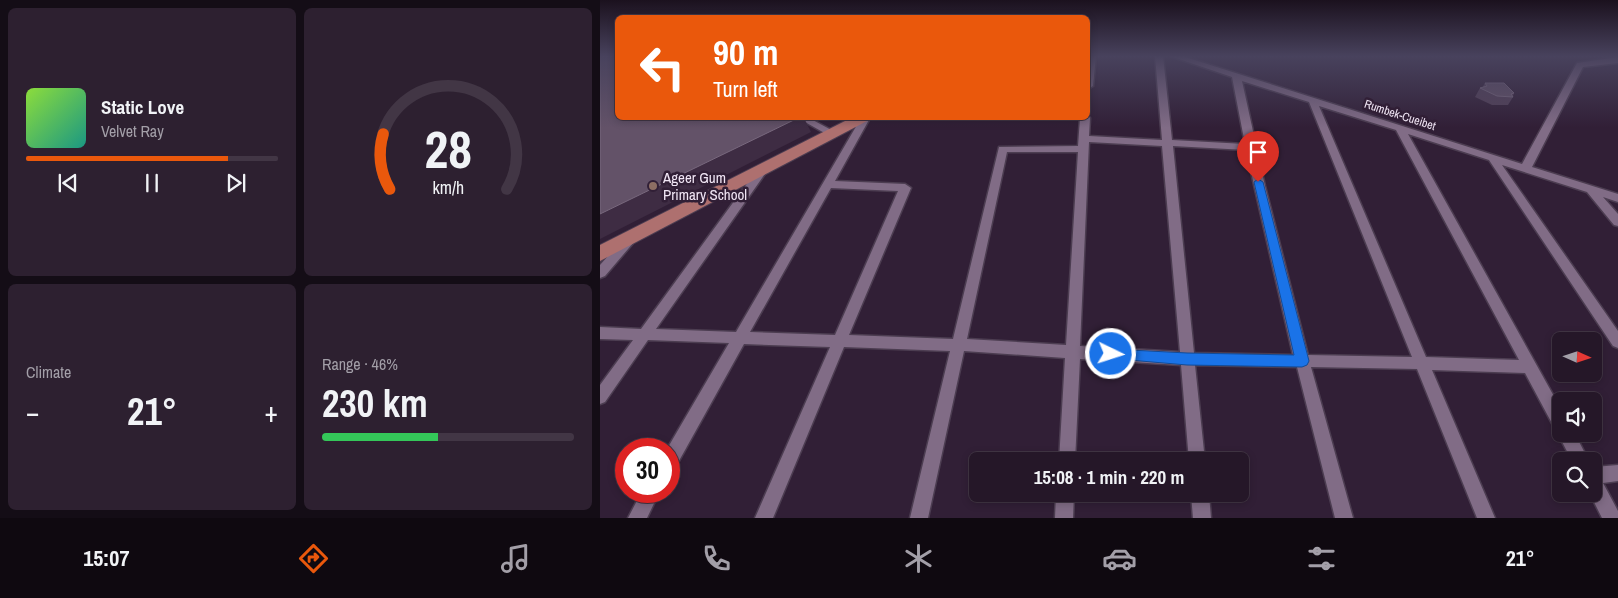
<!DOCTYPE html>
<meta charset="utf-8">
<style>
body{margin:0;font-family:"Archivo Narrow",sans-serif;background:#2d2030;color:#f1f3f6;height:100vh;display:flex;flex-direction:column;font-size:19px;white-space:nowrap}
*{box-sizing:border-box;margin:0}
p{font-size:16px;color:#a39fa8}
.icon{flex:none;width:28px;height:28px;fill:none;stroke:currentColor;stroke-width:2;stroke-linecap:round;stroke-linejoin:round}
.map{position:relative;flex:1;overflow:hidden}
.panel{display:flex;flex-direction:column;gap:8px;padding:8px;background:#140d16;width:600px}
.panel>*{flex:none}
.guide{position:absolute;left:15px;top:15px;width:475px;height:105px;border-radius:8px;box-shadow:0 2px 8px #0003,0 0 0 1px #423645;background:#ea580c;color:#fff;overflow:hidden}
.needle{width:32px;rotate:93deg}
.tools{position:absolute;left:952px;top:332px;display:grid;gap:10px}
.tools a{display:grid;place-items:center;width:50px;height:50px;border-radius:8px;background:#251728;box-shadow:0 2px 8px #0003,0 0 0 1px #423645;font-size:25px}
.speed{position:absolute;left:15px;top:438px;display:flex;gap:10px;font-size:25px;font-weight:700;text-align:center}
.speed>*{display:grid;place-content:center;width:65px;height:65px;border-radius:50%;background:#251728;box-shadow:0 2px 8px #0003,0 0 0 1px #423645;line-height:1}
.speed .limit{border:8px solid #d22;background:#fff;color:#111}
.pin{position:absolute;display:grid;place-items:center;width:42px;height:42px;color:#fff;margin:-51px -21px;border-radius:50% 50% 50% 0;rotate:-45deg;box-shadow:0 0 5px #0007}
.pin .icon{rotate:45deg}
.me{position:absolute;width:55px;margin:-28px;rotate:94deg;stroke-linejoin:round;filter:drop-shadow(0 0 4px #0008)}
.turn{display:flex;align-items:center;gap:18px;height:105px;padding:0 15px;font-size:22px}
.turn .icon{width:65px;height:65px;stroke-width:2.5}
.turn b{display:block;font-size:35px;line-height:42px}
.big{font-size:38px;font-weight:700;line-height:1.1}
.panel .widget{flex:1;display:flex;flex-direction:column;justify-content:center;gap:8px;min-width:0;padding:0 18px;border-radius:8px;background:#2d2030}
.panel .dial{align-items:center;gap:0}
.dial svg{height:130px;overflow:visible;fill:none;stroke:#423645;stroke-width:7;stroke-linecap:round;text-anchor:middle}
.dial text{fill:#f1f3f6;stroke:none}
.song{display:flex;align-items:center;gap:15px}
.cover{width:60px;height:60px;border-radius:8px;background:linear-gradient(135deg,hsl(90 70% 55%),hsl(170 70% 35%))}
.played{height:5px;border-radius:2px;background:linear-gradient(90deg,#ea580c 80%,#423645 80%)}
.keys{display:flex;justify-content:space-around;direction:ltr}
.heat{display:flex;justify-content:space-between;align-items:center;font-size:28px;direction:ltr}
.charge{height:8px;border-radius:4px;background:linear-gradient(90deg,#34c759 46%,#423645 0)}
.panel .tiles{flex:1;display:grid;gap:8px;grid-template-columns:repeat(2,1fr)}
.trip{position:absolute;left:369px;top:452px;width:280px;height:50px;border-radius:8px;background:#251728;box-shadow:0 2px 8px #0003,0 0 0 1px #423645;font-weight:700;line-height:50px;text-align:center}
.tab-bar{display:flex;height:80px;justify-content:space-around;align-items:center;background:#0f0910;color:#a39fa8}
.tab-bar .icon{width:35px;height:35px}
.tab-bar .on{color:#ea580c}
.tab-bar b{font-size:22px;color:#f1f3f6}
main{display:flex;flex:1;min-height:0}
.map>svg:first-child{display:block}
.lines{fill:none;stroke-linecap:round;stroke-linejoin:round}
.minor-casing{stroke:#4c3d51;stroke-width:3}
.primary-casing{stroke:#4c3d51;stroke-width:2}
.minor{fill:#816c86;fill-rule:evenodd}
.primary{fill:#ae706f;fill-rule:evenodd}
.wall{fill:#524057}
.shaded-wall{fill:#3e2c43}
.building{fill:#635268;stroke:#79697e}
.route{fill:#1a73e8;stroke:#114b97}
.education-dot{fill:#8d6e63;stroke:#311f36;stroke-width:2}
.labels{text-anchor:middle;dominant-baseline:central;stroke-width:5;stroke-linejoin:round;paint-order:stroke}
.far-street-label{font-size:12px;fill:#f1e6f5;stroke:#311f36}
.poi-label{font-size:15px;fill:#f1e6f5;stroke:#311f36;text-anchor:start}
</style>
<main>
<section class="panel">
<div class="tiles">
<div class="widget">
<div class="song"><i class="cover"></i><div><b>Static Love</b><p>Velvet Ray</p></div></div>
<div class="played"></div>
<div class="keys"><svg class="icon" aria-label="previous" viewBox="0 0 24 24"><path d="M18 5L8 12l10 7zM5 5v14"/></svg><svg class="icon" aria-label="pause" viewBox="0 0 24 24"><path d="M8 5v14M16 5v14"/></svg><svg class="icon" aria-label="next" viewBox="0 0 24 24"><path d="M6 5l10 7-10 7zM19 5v14"/></svg></div>
</div>
<div class="widget dial"><svg viewBox="0 0 100 80">
<path d="M14 69A42 42 0 1 1 86 69"/>
<path d="M14 69A42 42 0 0 1 10 35" stroke="#ea580c"/>
<text x="50" y="56" font-size="32" font-weight="700">28</text>
<text x="50" y="72" font-size="11">km/h</text>
</svg></div>
<div class="widget"><p>Climate</p>
<div class="heat"><a>−</a><b class="big">21°</b><a>+</a></div>
</div>
<div class="widget"><p>Range · 46%</p><b class="big">230 km</b><div class="charge"></div></div>
</div>
</section>
<div class="map">
<svg width="1018" height="518" viewBox="0 0 1018 518">
<rect width="100%" height="100%" fill="#311f36"/>
<g class="lines">
<defs>
<path id="minor" d="M488,56H496L493,86L488,89Z
M555,56H563L572,140L645,144L632,77L570,56H582L922,164L977,63L1018,57V63L983,67L932,167L1018,194V202L1003,197L1018,214V226L1014,225L987,192L902,165L1018,331V348L1013,346L889,160L808,134L961,409V434H975L989,461H972L958,434L959,431L955,429L925,373L832,370L895,518H877L817,369L711,367L753,518H735L697,367L595,365L605,461H589L581,365L480,359L475,461H459L465,358L364,351L328,518H310L350,351L244,347L173,518H155L230,347L144,344L75,468L69,470L67,449L129,343L48,340L5,402L0,404V385L33,340L0,339V327L41,329L159,167H167L168,169L167,171L56,329L136,332L261,118H270L235,181L305,184L311,188L249,335L353,339L399,147L478,146L480,118H488V116L490,118L489,136L562,140ZM642,81L709,102L812,357L708,355L665,186ZM719,106L796,130L919,360L826,357ZM489,142L562,146L580,352L480,346ZM573,146L646,150L693,355L594,353ZM407,152H478L466,345L367,339ZM231,188L298,191L235,335L150,332Z
M198,118H209L237,133L232,136L228,135Z
M30,235L36,239L34,242L5,276L0,278V265L26,236Z
M1018,465V481L1003,483L1018,511V518H1002L990,494H994V467Z
M42,491H60L47,518H28Z
M456,494H474L473,518H455Z
M591,494H609L611,518H593Z"/>
<path id="primary" d="M251,118H270L267,121L0,261V245Z"/>
</defs>
<use href="#minor" class="minor-casing"/>
<use href="#primary" class="primary-casing"/>
<use href="#minor" class="minor"/>
<use href="#primary" class="primary"/>
</g>
<path class="wall" d="M885,83L914,93L913,96V97L908,105H892L875,97L880,88H882Z"/>
<path class="shaded-wall" d="M198,118H204L211,132L0,239V214Z"/>
<path class="building" d="M0,56H18V118H198L0,214Z
M885,83H904L914,93L911,94L913,97L897,96L880,88L887,86Z"/>
<linearGradient id="sky" x2="0" y2="1"><stop stop-color="#1b111e"/><stop offset="0.44" stop-color="#48425d"/><stop offset="1" stop-color="#48425d" stop-opacity="0"/></linearGradient>
<rect width="1018" height="128" fill="url(#sky)"/>
<path class="route" d="M658,179L663,182L709,361L707,365L702,367L587,365L506,358L505,354L506,350L511,349L587,353L694,355L654,182Z"/>
<circle class="education-dot" cx="53" cy="186" r="5"/>
<g class="labels">
<g class="far-street-label">
<text transform="translate(800 115) rotate(18)">Rumbek-Cueibet</text>
</g>
<g class="poi-label">
<text x="63" y="177">Ageer Gum<tspan x="63" dy="17">Primary School</tspan></text>
</g>
</g>
</svg>
<div class="tools">
<a><svg class="needle" viewBox="-14 -14 28 28"><path d="M0-13l5 13h-10z" fill="#e53935"/><path d="M0 13l5-13h-10z" fill="#a39fa8"/></svg></a>
<a><svg class="icon" aria-label="sound" viewBox="0 0 24 24"><path d="M4 9h4l5-4v14l-5-4H4zM17 9q2 3 0 6"/></svg></a>
<a><svg class="icon" aria-label="search" viewBox="0 0 24 24"><circle cx="10" cy="10" r="6"/><path d="M15 15l6 6"/></svg></a>
</div>
<div class="speed"><div class="limit">30</div></div>
<div class="pin" style="left:658px;top:182px;background:#d93025"><svg class="icon" aria-label="arrive" viewBox="0 0 24 24"><path d="M6 21V4h12l-3 4 3 4H6"/></svg></div>
<svg class="me" style="left:511px;top:354px" viewBox="-20 -20 40 40"><circle r="17" fill="#1a73e8" stroke="#fff" stroke-width="3"/><path d="M0-11L8 9 0 5-8 9z" fill="#fff"/></svg>
<div class="trip">15:08 · 1 min · 220 m</div>
<div class="guide">
<div class="turn"><svg class="icon" aria-label="left" viewBox="0 0 24 24"><path d="M17 20v-9H6M10 6l-5 5 5 5"/></svg><div><b>90 m</b>Turn left</div></div>
</div>
</div>
</main>
<nav class="tab-bar">
<b>15:07</b>
<svg class="icon on" aria-label="directions" viewBox="0 0 24 24"><path d="M12 3l9 9-9 9-9-9zM9 14v-3h6M13 9l2 2-2 2"/></svg>
<svg class="icon" aria-label="music" viewBox="0 0 24 24"><path d="M9 18V5l10-2v13"/><circle cx="6" cy="18" r="3"/><circle cx="16" cy="16" r="3"/></svg>
<svg class="icon" aria-label="phone" viewBox="0 0 24 24"><path d="M5 4h4l2 5-3 2q2 4 5 5l2-3 5 2v4C11 20 4 13 5 4z"/></svg>
<svg class="icon" aria-label="climate" viewBox="0 0 24 24"><path d="M12 3v18M4 7l16 10M4 17L20 7"/></svg>
<svg class="icon" aria-label="car" viewBox="0 0 24 24"><path d="M5 17H2v-5l4-1 3-4h7l3 4 3 1v5h-3M9 17h6M6 11h13"/><circle cx="7" cy="17" r="2"/><circle cx="17" cy="17" r="2"/></svg>
<svg class="icon" aria-label="filters" viewBox="0 0 24 24"><path d="M4 7h16M4 17h16"/><circle cx="9" cy="7" r="2"/><circle cx="15" cy="17" r="2"/></svg>
<b>21°</b>
</nav>
